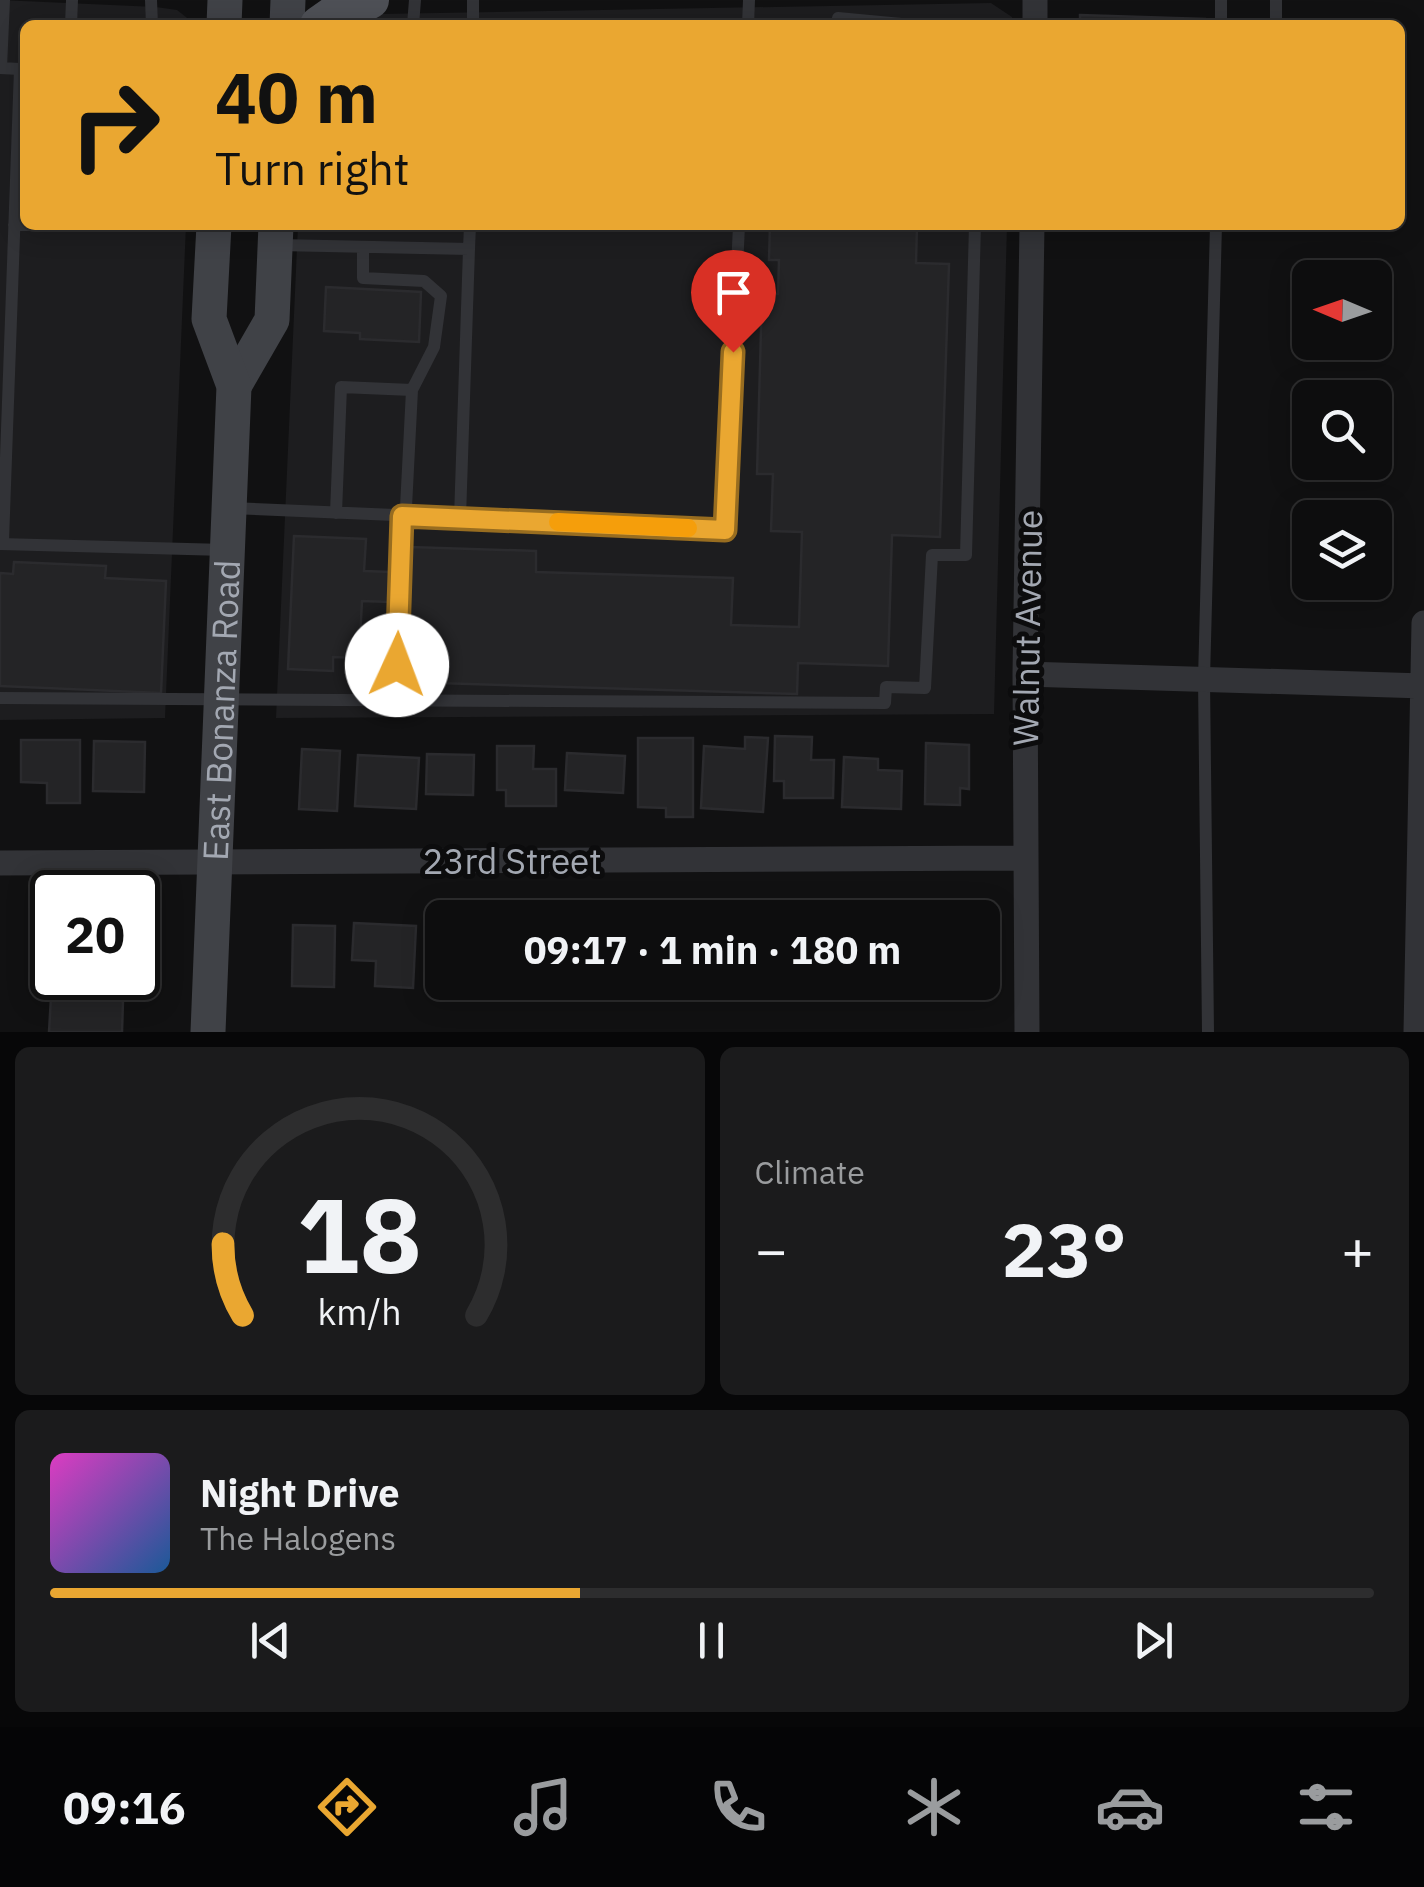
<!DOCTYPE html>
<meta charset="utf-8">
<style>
body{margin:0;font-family:"IBM Plex Sans",sans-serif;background:#1b1b1c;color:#f1f3f6;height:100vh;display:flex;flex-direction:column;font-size:38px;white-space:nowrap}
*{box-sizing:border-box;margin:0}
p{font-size:32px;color:#9a9c9e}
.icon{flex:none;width:55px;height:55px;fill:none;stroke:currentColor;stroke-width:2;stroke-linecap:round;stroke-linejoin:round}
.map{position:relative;height:1032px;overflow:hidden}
.drawer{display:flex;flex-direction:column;gap:15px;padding:15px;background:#070708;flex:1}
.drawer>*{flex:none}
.top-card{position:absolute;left:20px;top:20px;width:1385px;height:210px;border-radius:15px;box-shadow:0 5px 25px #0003,0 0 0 2px #2d2d2e;background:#eaa731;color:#111;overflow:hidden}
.needle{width:65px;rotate:272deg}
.buttons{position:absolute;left:1292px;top:260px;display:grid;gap:20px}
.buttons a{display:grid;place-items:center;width:100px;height:100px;border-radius:15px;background:#0d0d0e;box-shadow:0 5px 25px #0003,0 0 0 2px #2d2d2e;font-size:50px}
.speed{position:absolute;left:30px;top:870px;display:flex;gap:20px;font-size:50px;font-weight:700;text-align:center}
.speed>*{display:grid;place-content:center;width:130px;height:130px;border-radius:50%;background:#0d0d0e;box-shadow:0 5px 25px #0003,0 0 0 2px #2d2d2e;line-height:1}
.speed .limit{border:5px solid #111;border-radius:15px;background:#fff;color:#111}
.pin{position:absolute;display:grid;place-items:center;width:85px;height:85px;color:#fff;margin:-102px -42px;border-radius:50% 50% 50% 0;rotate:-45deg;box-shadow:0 0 10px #0007}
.pin .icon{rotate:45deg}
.me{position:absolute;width:110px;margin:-55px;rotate:2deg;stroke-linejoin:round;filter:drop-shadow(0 0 8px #0008)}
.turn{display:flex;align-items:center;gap:35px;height:210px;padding:0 30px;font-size:45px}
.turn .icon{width:130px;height:130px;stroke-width:2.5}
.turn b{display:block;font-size:70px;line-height:85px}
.big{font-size:75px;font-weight:700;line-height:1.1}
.drawer .widget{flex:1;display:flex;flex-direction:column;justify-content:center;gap:15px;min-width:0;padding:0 35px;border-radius:15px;background:#1b1b1c}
.drawer .dial{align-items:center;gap:0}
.dial svg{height:260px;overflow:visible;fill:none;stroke:#2d2d2e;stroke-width:7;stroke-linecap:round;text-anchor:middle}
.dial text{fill:#f1f3f6;stroke:none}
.song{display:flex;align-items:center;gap:30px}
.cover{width:120px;height:120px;border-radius:15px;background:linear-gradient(135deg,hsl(310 70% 55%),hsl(210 70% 35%))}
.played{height:10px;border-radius:5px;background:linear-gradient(90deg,#eaa731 40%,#2d2d2e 40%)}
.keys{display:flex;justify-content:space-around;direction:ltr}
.heat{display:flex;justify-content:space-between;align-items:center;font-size:55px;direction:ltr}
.drawer .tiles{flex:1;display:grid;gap:15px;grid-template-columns:1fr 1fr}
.widget:last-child{grid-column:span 2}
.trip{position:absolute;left:425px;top:900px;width:575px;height:100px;border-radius:15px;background:#0d0d0e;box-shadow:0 5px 25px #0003,0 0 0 2px #2d2d2e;font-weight:700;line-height:100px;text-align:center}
.menu{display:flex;height:160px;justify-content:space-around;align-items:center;background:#050506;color:#9a9c9e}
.menu .icon{width:70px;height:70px}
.menu .selected{color:#eaa731}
.menu b{font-size:45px;color:#f1f3f6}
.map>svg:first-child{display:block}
.built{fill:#1d1d1f}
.building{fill:#242426;stroke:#2b2b2e;stroke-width:2.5}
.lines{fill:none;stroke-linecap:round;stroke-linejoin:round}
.lane{stroke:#323337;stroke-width:12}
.street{stroke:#323337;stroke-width:25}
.secondary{stroke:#404247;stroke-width:35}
.primary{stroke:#4e5056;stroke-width:38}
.route-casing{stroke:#986d20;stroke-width:25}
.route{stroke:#eaa731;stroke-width:18}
.slow{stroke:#f59e0b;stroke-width:18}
.labels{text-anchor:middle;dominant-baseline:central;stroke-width:10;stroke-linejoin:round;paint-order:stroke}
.street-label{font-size:35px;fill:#a3a8b2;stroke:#0c0c0d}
</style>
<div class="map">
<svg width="1424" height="1032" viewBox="0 0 1424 1032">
<rect width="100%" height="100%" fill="#111112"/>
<path class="built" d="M0,0L156,7L177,10L191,21L192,25H25V225H186L165,718L0,720Z
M991,3L1012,17V25H346L382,14Z
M298,225H1007L994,714L276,718Z"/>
<path class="building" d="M1080,15L1205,19V25H1080Z
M770,225H917L916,263L949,264L940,537L892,535L888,666L798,663L797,694L406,682L411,547L536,551V572L733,578L731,625L799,627L802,532L771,531L773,474H757L762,294H778L779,260H769Z
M326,287L421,292L419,342L360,339V333L324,331Z
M294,536L366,539L364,571L391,572L390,602L362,601L359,658L333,657V671L288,669Z
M14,562L106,566L105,578L166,581L161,693L0,686V573L13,574Z
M775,736L812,737L811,760H834L833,798H784V781H774Z
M745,737L768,738L763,812L701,808L704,746L745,749Z
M638,738H693V817H666V808L638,807Z
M21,740H80V803H47V783L21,782Z
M94,741L145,742L144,792L93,791Z
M926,743L969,745V789L960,788V805L925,804Z
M497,746H534L533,769H556V806H506V790H497Z
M302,749L340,751L337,811L299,809Z
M567,753L625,756L623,793L565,790Z
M427,754L474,755L473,795L426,794Z
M358,755L419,758L416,809L355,806Z
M844,757L878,759V770L902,771L901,809L842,807Z
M426,921L442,922V982H467V987L425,986Z
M354,923L416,926L413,988L375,986L376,961L352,960Z
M293,925L335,926L334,987L292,986Z
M51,997L123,1001L122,1032H49Z"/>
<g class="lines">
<path class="lane" d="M151,0L152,25
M71,25L72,0
M413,25L415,0
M473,25V0
M748,25L749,0
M837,25L838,18L912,25
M1221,25V0
M1276,25V0
M0,68L20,69L3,541
M1,68L4,0
M14,225H133
M278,245L469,249L470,225
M363,247V278L424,281L441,296L434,347L412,390L396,703
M230,508L725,529L739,225
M336,513L341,387L412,390
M460,518L469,249
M0,544L225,550
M0,698L885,703L886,687L925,688L932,555H966L975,225
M1208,1032L1204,679L1216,225"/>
<path class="street" d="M1035,25V0
M1025,674L1424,686
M0,863L1025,858
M1027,1032L1025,674L1032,225
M1416,1032L1424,623"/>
<g class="secondary">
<path d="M224,25L225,0"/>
<path d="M287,25L288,0"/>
<path d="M234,386L272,320L276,225"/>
<path id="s1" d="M208,1032L234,386L209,319L214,225"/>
</g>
<path class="primary" d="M319,25L339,11L370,0"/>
</g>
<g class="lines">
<defs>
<path id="route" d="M397,665L402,516L725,530L733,352"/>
</defs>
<use href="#route" class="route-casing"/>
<use href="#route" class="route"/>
<path class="slow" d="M558,522L688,528"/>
</g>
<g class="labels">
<g class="street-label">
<text transform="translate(1027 628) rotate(-89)">Walnut Avenue</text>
<text stroke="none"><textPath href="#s1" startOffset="322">East Bonanza Road</textPath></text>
<text x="512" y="861">23rd Street</text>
</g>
</g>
</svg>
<div class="buttons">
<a><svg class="needle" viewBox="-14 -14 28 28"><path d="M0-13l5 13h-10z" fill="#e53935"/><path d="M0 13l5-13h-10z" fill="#9a9c9e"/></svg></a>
<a><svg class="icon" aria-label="search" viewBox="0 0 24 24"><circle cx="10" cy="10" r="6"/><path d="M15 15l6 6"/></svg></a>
<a><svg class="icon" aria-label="layers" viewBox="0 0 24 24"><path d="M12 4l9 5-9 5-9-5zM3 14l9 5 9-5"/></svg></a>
</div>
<div class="speed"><div class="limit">20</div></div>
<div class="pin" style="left:733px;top:352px;background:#d93025"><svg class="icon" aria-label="arrive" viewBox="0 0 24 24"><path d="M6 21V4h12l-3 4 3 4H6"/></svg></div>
<svg class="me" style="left:397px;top:665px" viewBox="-20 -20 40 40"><circle r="19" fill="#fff"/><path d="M0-13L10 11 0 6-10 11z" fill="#eaa731"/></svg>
<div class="trip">09:17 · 1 min · 180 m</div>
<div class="top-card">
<div class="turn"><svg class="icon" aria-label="right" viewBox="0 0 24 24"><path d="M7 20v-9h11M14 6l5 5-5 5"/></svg><div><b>40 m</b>Turn right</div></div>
</div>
</div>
<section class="drawer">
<div class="tiles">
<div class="widget dial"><svg viewBox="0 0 100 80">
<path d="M14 69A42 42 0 1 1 86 69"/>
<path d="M14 69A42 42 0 0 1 8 47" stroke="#eaa731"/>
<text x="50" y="56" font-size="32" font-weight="700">18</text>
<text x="50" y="72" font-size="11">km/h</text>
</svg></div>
<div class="widget"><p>Climate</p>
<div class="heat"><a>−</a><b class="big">23°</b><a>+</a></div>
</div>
<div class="widget">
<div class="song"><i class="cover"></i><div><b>Night Drive</b><p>The Halogens</p></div></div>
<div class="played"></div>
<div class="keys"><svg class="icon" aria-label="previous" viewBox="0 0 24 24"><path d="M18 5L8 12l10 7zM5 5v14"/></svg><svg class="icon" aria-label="pause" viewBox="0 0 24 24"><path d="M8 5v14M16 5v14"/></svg><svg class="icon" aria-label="next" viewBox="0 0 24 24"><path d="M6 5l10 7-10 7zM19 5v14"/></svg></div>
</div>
</div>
</section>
<nav class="menu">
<b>09:16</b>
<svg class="icon selected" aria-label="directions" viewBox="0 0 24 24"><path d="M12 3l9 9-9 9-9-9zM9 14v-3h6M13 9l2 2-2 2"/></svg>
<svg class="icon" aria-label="music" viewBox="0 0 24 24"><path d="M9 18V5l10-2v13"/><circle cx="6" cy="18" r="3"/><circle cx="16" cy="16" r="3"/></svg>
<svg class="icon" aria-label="phone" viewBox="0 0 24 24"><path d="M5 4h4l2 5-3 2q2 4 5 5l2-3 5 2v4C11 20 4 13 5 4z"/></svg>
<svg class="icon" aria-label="climate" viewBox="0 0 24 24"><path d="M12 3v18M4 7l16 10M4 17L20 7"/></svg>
<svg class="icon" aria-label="car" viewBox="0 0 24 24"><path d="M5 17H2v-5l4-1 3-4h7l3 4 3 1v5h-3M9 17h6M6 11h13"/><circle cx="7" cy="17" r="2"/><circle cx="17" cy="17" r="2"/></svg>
<svg class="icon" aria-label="filters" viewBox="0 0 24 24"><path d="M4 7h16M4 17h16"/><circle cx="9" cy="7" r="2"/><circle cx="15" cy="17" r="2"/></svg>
</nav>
